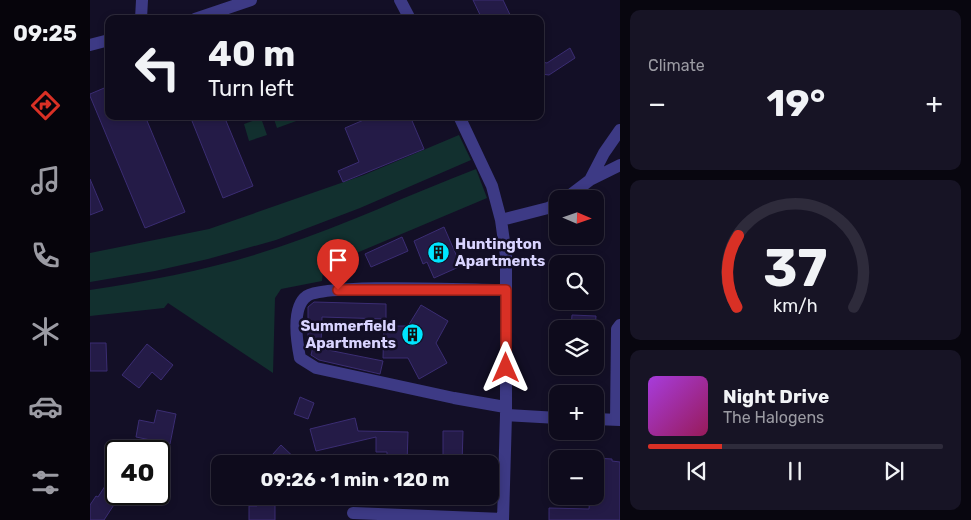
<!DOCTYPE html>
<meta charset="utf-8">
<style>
body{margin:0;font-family:Rubik,sans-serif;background:#171425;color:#f1f3f6;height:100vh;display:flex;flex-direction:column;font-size:19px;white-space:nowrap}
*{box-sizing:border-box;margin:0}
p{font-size:16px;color:#9b9ba3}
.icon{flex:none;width:28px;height:28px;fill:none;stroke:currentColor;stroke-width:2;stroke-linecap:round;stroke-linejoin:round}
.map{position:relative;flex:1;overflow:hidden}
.details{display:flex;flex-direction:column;gap:10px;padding:10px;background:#08060f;width:351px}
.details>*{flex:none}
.top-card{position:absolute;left:15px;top:15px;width:439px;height:105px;border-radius:10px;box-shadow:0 2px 8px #0003,0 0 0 1px #2e2b3b;background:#0e0b1c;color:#f1f3f6;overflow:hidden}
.needle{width:32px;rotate:92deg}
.buttons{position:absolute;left:459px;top:190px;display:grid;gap:10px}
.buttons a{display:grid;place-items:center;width:55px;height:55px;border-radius:10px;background:#0e0b1c;box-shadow:0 2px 8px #0003,0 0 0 1px #2e2b3b;font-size:25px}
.speed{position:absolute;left:15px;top:440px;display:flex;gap:10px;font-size:25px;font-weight:700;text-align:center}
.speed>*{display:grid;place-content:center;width:65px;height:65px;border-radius:50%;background:#0e0b1c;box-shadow:0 2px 8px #0003,0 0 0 1px #2e2b3b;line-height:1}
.speed .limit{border:2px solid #111;border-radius:8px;background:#fff;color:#111}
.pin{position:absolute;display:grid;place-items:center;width:42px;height:42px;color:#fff;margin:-51px -21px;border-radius:50% 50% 50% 0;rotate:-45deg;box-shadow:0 0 5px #0007}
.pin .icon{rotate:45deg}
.me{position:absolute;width:55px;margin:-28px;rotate:0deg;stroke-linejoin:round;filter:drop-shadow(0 0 4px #0008)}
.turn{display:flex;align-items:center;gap:18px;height:105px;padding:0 20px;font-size:22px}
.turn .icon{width:65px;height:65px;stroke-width:2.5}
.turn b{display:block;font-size:35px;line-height:42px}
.big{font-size:38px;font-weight:700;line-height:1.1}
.details .card{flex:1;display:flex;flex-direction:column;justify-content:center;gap:8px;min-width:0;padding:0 18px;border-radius:10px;background:#171425}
.details .dial{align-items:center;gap:0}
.dial svg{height:130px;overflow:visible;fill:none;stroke:#2e2b3b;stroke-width:7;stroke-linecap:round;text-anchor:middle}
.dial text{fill:#f1f3f6;stroke:none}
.song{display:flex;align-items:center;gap:15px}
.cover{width:60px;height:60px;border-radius:8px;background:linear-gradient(135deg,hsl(280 70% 55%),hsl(330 70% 35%))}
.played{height:5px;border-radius:2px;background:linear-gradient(90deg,#d93025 25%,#2e2b3b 25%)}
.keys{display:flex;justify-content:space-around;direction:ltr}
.heat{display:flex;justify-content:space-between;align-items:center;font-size:28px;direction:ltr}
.trip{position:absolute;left:121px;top:455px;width:288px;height:50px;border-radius:10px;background:#0e0b1c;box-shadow:0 2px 8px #0003,0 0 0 1px #2e2b3b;font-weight:700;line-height:50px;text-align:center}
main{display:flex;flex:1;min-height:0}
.tab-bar{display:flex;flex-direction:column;width:90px;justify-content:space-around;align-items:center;background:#06040b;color:#9b9ba3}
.tab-bar .icon{width:35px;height:35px}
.tab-bar .selected{color:#d93025}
.tab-bar b{font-size:22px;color:#f1f3f6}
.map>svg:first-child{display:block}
.green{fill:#12302f}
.building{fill:#241b47;stroke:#3b2d73}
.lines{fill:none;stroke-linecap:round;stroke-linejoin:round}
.minor{stroke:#3d3a85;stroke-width:12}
.route-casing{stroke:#8d1f18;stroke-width:12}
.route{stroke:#d93025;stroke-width:9}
.labels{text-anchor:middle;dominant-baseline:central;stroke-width:5;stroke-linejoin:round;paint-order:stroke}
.poi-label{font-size:15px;font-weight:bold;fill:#d9d4ff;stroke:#130f26;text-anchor:start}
</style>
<main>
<nav class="tab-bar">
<b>09:25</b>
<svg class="icon selected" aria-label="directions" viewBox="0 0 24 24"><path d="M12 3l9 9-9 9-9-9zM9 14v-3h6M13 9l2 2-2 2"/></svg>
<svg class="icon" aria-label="music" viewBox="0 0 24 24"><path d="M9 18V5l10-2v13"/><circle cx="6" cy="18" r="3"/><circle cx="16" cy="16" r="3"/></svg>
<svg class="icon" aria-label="phone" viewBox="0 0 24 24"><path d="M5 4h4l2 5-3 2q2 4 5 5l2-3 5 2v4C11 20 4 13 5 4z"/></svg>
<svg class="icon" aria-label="climate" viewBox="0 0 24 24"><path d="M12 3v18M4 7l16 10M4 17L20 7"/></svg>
<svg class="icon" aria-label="car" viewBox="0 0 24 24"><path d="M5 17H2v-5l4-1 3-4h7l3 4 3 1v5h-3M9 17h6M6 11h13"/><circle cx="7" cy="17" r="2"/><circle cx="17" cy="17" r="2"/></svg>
<svg class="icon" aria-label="filters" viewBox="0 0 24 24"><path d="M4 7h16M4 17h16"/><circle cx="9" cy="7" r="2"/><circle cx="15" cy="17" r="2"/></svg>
</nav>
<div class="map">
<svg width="530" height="520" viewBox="0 0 530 520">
<rect width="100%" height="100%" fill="#130f26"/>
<path class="green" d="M183,116H208L209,120L187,128Z
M171,118L177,135L159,141L154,124Z
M369,135L381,160L270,208L186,240L118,259L65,271L0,282V253L119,229L274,175Z
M386,169L397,198L245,262L233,271L232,281L191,289L185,298L183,373L78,303L74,308L0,316V290C64,280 127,268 189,247C256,225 320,194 386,169Z"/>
<path class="building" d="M383,0H413L422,19H392Z
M480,48L485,58L459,75L451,74L452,62L457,63Z
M19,86V116H55L95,212L55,228L0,96V94Z
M100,116H134L163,186L133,198Z
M283,116H320L334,149L253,182L248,171L269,162L255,128Z
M0,179L13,210L0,215Z
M354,227L371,266L344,278L337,262L333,264L324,241Z
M312,237L318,251L281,267L275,254Z
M224,302L296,304V319L232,317L231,345H218V307Z
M331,305L358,321L346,343L357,363L329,379L318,358H293L294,326H318Z
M482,315L506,316L505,329H481Z
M0,343H16L17,371H0Z
M57,344L83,365L71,380L62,372L49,388L32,375Z
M223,347L293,361L290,374L229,360L221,355Z
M210,397L224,403L218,419L204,414Z
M67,410L86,414L80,444L46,437L49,420L64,423Z
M265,418L268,431L318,432L317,464H297V452H286V437L226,451L220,429Z
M353,431H373L372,464H353Z
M191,445L211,464H174Z
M505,458L522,459V461L530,462V520H459V508L499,509L500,496H505Z
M26,469V494H31L14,520H0V505L6,496L8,497Z
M167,496H185V520H159V506H167Z"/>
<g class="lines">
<path class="minor" d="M310,0L320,19
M51,19L52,0
M105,19L161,0
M0,45L19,40
M369,116L402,186L411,220L416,256V415L413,520
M500,180L514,153L530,130
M475,199L500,180L530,165
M411,220L458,208L468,203
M415,407L364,398L226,368L210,358C207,343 201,307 217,296C236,283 384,290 416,290
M416,415L468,418
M505,419L530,420
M526,420L527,329L530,325
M263,513L413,519"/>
</g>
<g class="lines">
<defs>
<path id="route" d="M248,290H416V368"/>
</defs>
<use href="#route" class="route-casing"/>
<use href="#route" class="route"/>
</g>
<defs>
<symbol id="building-disc" viewBox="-11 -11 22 22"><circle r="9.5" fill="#00e5ff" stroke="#130f26"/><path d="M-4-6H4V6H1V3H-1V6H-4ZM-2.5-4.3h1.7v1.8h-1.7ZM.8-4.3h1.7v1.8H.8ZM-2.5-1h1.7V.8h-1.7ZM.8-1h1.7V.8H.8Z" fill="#111"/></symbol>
</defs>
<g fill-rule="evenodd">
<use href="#building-disc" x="336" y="240" width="25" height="25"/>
<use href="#building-disc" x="310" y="322" width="25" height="25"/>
</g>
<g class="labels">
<g class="poi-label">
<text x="365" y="244">Huntington<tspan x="365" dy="17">Apartments</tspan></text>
<text x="306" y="326" text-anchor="end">Summerfield<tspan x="306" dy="17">Apartments</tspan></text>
</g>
</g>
</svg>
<div class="buttons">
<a><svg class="needle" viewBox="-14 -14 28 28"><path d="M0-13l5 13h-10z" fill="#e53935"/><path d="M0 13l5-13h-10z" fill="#9b9ba3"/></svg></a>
<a><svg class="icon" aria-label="search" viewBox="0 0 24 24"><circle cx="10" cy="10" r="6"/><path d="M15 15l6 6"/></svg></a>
<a><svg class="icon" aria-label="layers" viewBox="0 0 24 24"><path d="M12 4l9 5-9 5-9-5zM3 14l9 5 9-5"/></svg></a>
<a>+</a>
<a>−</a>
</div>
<div class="speed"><div class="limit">40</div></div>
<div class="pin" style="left:248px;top:290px;background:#d93025"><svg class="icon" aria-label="arrive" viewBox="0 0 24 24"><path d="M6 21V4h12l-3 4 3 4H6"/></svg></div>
<svg class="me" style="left:416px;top:368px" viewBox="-20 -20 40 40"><path d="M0-17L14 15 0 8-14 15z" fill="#d93025" stroke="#fff" stroke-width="4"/></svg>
<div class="trip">09:26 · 1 min · 120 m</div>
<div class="top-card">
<div class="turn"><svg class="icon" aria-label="left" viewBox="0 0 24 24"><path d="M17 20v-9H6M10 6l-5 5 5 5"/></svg><div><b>40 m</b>Turn left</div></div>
</div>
</div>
<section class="details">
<div class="card"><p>Climate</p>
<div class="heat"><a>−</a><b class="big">19°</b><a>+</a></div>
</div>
<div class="card dial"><svg viewBox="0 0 100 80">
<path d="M14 69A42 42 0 1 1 86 69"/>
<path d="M14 69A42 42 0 0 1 15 25" stroke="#d93025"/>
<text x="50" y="56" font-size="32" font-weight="700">37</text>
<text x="50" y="72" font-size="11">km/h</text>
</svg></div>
<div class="card">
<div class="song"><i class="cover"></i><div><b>Night Drive</b><p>The Halogens</p></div></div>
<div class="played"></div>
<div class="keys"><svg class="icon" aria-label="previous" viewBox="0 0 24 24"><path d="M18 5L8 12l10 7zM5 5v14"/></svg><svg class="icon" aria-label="pause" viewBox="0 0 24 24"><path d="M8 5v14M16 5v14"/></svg><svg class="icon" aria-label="next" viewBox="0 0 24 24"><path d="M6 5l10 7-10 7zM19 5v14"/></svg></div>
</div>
</section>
</main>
